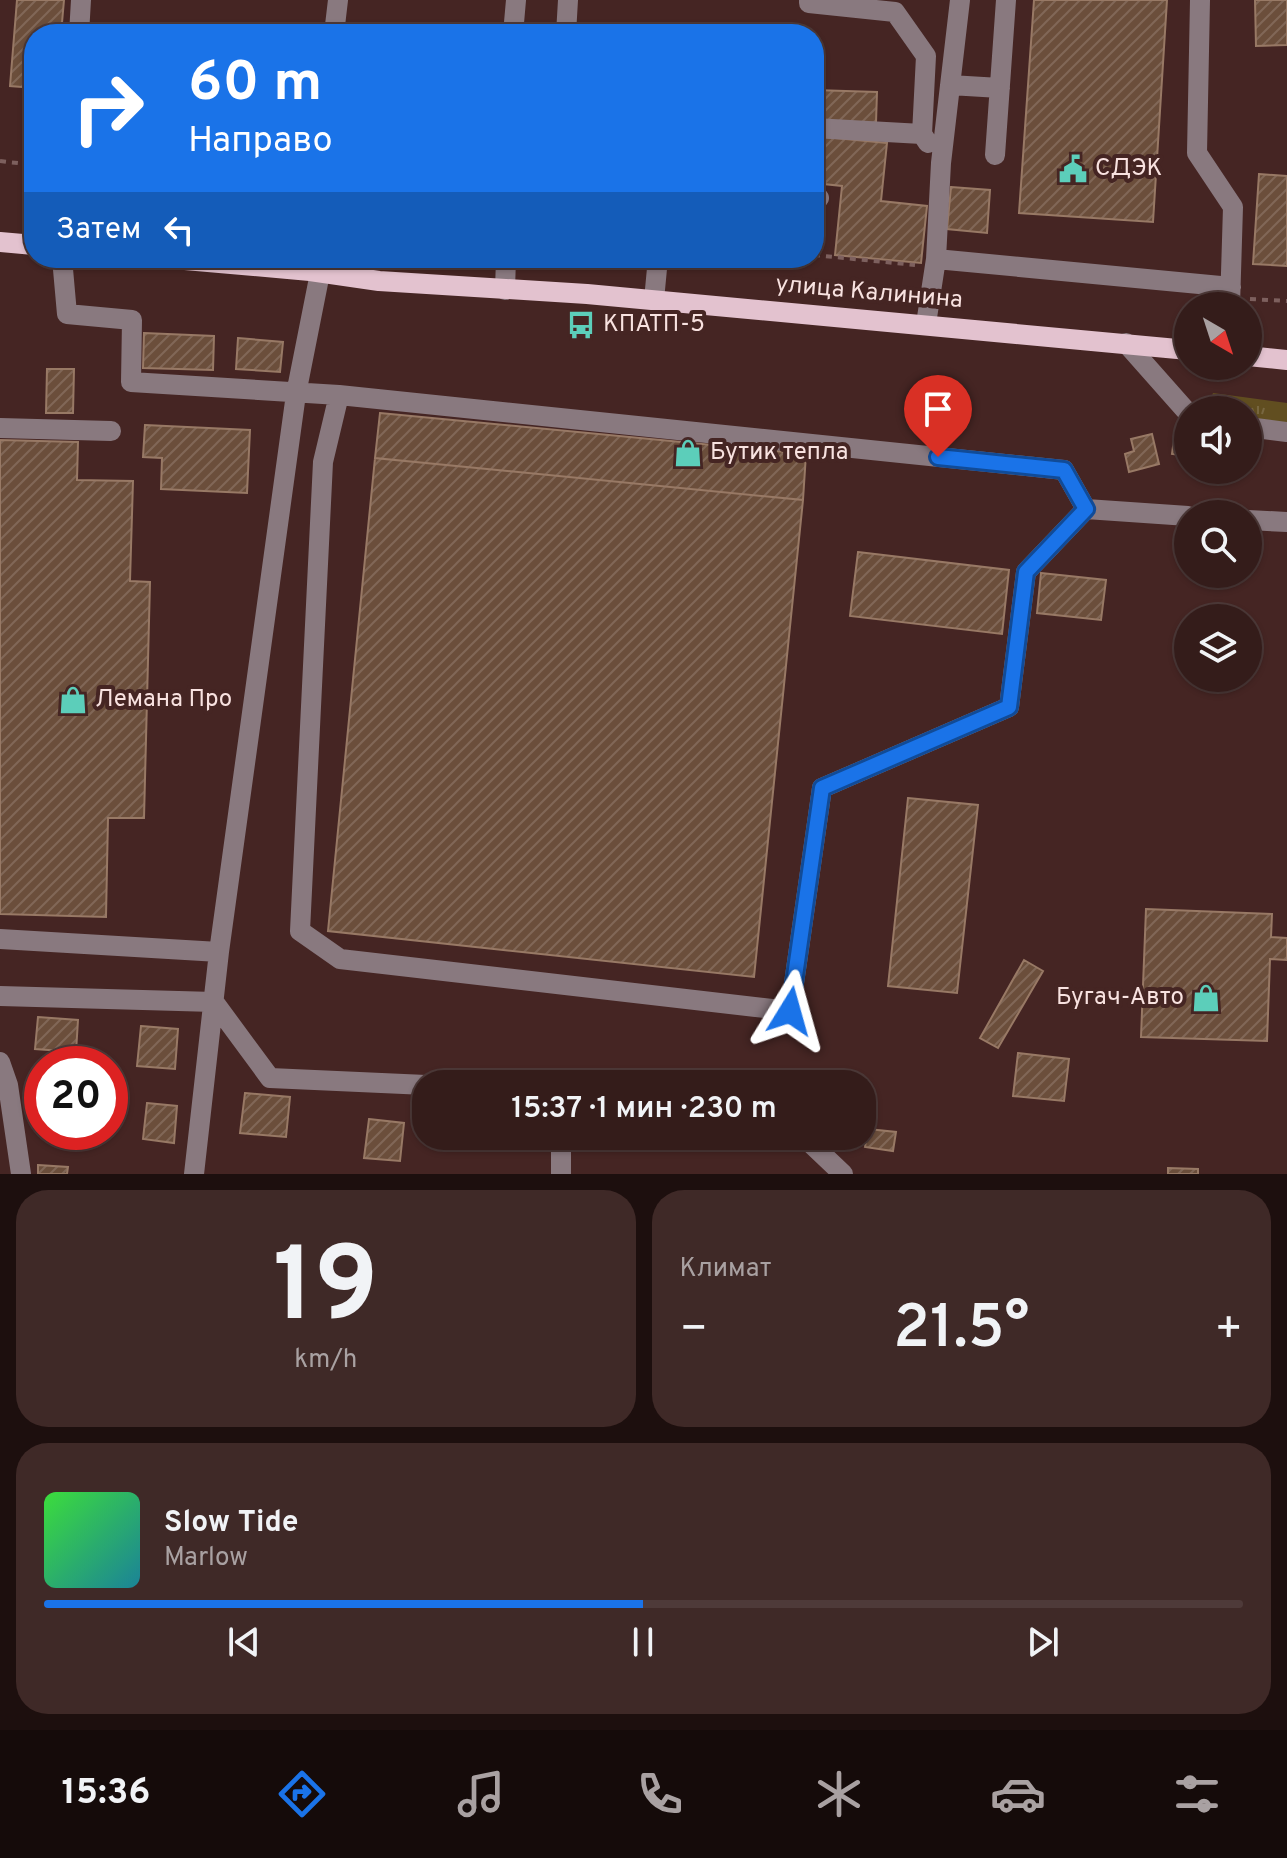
<!DOCTYPE html>
<html lang="ru">
<meta charset="utf-8">
<style>
body{margin:0;font-family:Overpass,sans-serif;background:#3f2927;color:#f1f3f6;height:100vh;display:flex;flex-direction:column;font-size:30px;white-space:nowrap}
*{box-sizing:border-box;margin:0}
p{font-size:26px;color:#a9a1a2}
.icon{flex:none;width:44px;height:44px;fill:none;stroke:currentColor;stroke-width:2;stroke-linecap:round;stroke-linejoin:round}
.map{position:relative;height:1174px;overflow:hidden}
.side{display:flex;flex-direction:column;gap:16px;padding:16px;background:#1d0f0e;flex:1}
.side>*{flex:none}
.top-card{position:absolute;left:24px;top:24px;width:800px;height:244px;border-radius:32px;box-shadow:0 2px 6px #0004,0 0 0 2px #4e3a39;background:#1a73e8;color:#fff;overflow:hidden}
.needle{width:52px;rotate:141deg}
.buttons{position:absolute;left:1174px;top:292px;display:grid;gap:16px}
.buttons a{display:grid;place-items:center;width:88px;height:88px;border-radius:50%;background:#341c1a;box-shadow:0 2px 6px #0004,0 0 0 2px #4e3a39;font-size:40px}
.speed{position:absolute;left:24px;top:1046px;display:flex;gap:16px;font-size:40px;font-weight:700;text-align:center}
.speed>*{display:grid;place-content:center;width:104px;height:104px;border-radius:50%;background:#341c1a;box-shadow:0 2px 6px #0004,0 0 0 2px #4e3a39;line-height:1}
.speed .limit{border:12px solid #d22;background:#fff;color:#111}
.pin{position:absolute;display:grid;place-items:center;width:68px;height:68px;color:#fff;margin:-82px -34px;border-radius:50% 50% 50% 0;rotate:-45deg;box-shadow:0 0 8px #0007}
.pin .icon{rotate:45deg}
.me{position:absolute;width:88px;margin:-44px;rotate:8deg;stroke-linejoin:round;filter:drop-shadow(0 0 6px #0008)}
.turn{display:flex;align-items:center;gap:28px;height:168px;padding:0 32px;font-size:36px}
.turn .icon{width:104px;height:104px;stroke-width:2.5}
.turn b{display:block;font-size:56px;line-height:68px}
.then{display:flex;align-items:center;height:76px;padding:0 32px;background:#0003;gap:16px;font-size:30px}
.big{font-size:60px;font-weight:600;line-height:1.1}
.side .tile{flex:1;display:flex;flex-direction:column;justify-content:center;gap:12px;min-width:0;padding:0 28px;border-radius:32px;background:#3f2927}
.side .dial{align-items:center;gap:0}
.dial b{font-size:104px;line-height:1}
.song{display:flex;align-items:center;gap:24px}
.cover{width:96px;height:96px;border-radius:12px;background:linear-gradient(135deg,hsl(120 70% 55%),hsl(190 70% 35%))}
.played{height:8px;border-radius:4px;background:linear-gradient(90deg,#1a73e8 50%,#4e3a39 50%)}
.keys{display:flex;justify-content:space-around;direction:ltr}
.heat{display:flex;justify-content:space-between;align-items:center;font-size:44px;direction:ltr}
.side .tiles{flex:1;display:grid;gap:16px;grid-template-columns:1fr 1fr}
.tile:last-child{grid-column:span 2}
.trip{position:absolute;left:412px;top:1070px;width:464px;height:80px;border-radius:32px;background:#341c1a;box-shadow:0 2px 6px #0004,0 0 0 2px #4e3a39;font-weight:600;line-height:80px;text-align:center}
.tabs{display:flex;height:128px;justify-content:space-around;align-items:center;background:#150b0a;color:#a9a1a2}
.tabs .icon{width:56px;height:56px}
.tabs .active{color:#1a73e8}
.tabs b{font-size:36px;color:#f1f3f6}
.map>svg:first-child{display:block}
.grass{fill:url(#grass-tufts)}
.building{fill:url(#building-hatch);stroke:#987965;stroke-width:2}
.lines{fill:none;stroke-linecap:round;stroke-linejoin:round}
.path{stroke:#7d605e;stroke-width:4;stroke-dasharray:6 6;stroke-linecap:butt}
.minor{stroke:#89797f;stroke-width:20}
.major{stroke:#e3c2cf;stroke-width:20}
.route-casing{stroke:#114b97;stroke-width:20}
.route{stroke:#1a73e8;stroke-width:14}
.labels{text-anchor:middle;dominant-baseline:central;stroke-width:8;stroke-linejoin:round;paint-order:stroke}
.poi-label{font-size:24px;fill:#f8e2e0;stroke:#452523;text-anchor:start}
.street-label{font-size:24px;fill:#f8e2e0;stroke:#452523}
</style>
<div class="map">
<svg width="1287" height="1174" viewBox="0 0 1287 1174">
<defs>
<pattern id="grass-tufts" width="24" height="20" patternUnits="userSpaceOnUse" patternTransform="scale(2)"><rect width="24" height="20" fill="#614e20"/><path d="M3 7l-1-3M5 7V3M7 7l1-3M15 17l-1-3M17 17v-4M19 17l1-3" fill="none" stroke="#786740"/></pattern>
<pattern id="building-hatch" width="6" height="6" patternUnits="userSpaceOnUse" patternTransform="scale(2)"><rect width="6" height="6" fill="#6b4e3b"/><path d="M-1 1l2-2M0 6l6-6M5 7l2-2" fill="none" stroke="#816757"/></pattern>
</defs>
<rect width="100%" height="100%" fill="#452523"/>
<path class="grass" d="M1213,393L1287,403V423L1248,417V410H1219L1209,405Z"/>
<path class="building" d="M17,0H64L61,34H34V88L10,86Z
M1034,0H1167L1153,222L1019,213Z
M1255,0H1287V45L1256,46Z
M583,23L621,27L620,34H581Z
M814,90L877,92L876,123L814,122Z
M814,136L887,143L881,201L927,206L921,263L835,255L842,186L814,183Z
M1259,174L1287,176V266L1253,264Z
M951,187L990,190L987,233L947,229Z
M144,333L214,336L213,370L143,368Z
M238,338L283,342L280,372L236,369Z
M47,369H74L73,413H46Z
M380,413L806,454L803,500L375,458Z
M145,425L250,430L247,493L161,489L162,458L143,457Z
M1175,432L1188,434V456L1172,454Z
M1152,434L1159,464L1129,472L1125,454L1134,451L1131,439Z
M0,440L78,442L77,480L133,481L130,581L150,582L144,818H108L106,917L0,914Z
M1248,440L1258,442L1255,463H1248Z
M375,458L803,500L754,977L328,931Z
M858,552L1009,570L1002,634L850,616Z
M1041,573L1106,580L1101,620L1037,613Z
M908,798L978,805L957,993L888,986Z
M1146,909L1272,914L1271,937L1287,938V960L1270,959L1267,1041L1141,1037Z
M1024,960L1043,971L998,1048L980,1038Z
M38,1017L78,1020L76,1052L35,1049Z
M141,1026L178,1029L175,1069L137,1066Z
M1018,1053L1069,1059L1064,1101L1013,1096Z
M245,1093L290,1097L286,1137L240,1133Z
M147,1103L177,1106L174,1143L143,1139Z
M369,1119L404,1123L400,1161L364,1158Z
M868,1129L896,1132L893,1151L865,1147Z
M38,1165L68,1167L67,1174H38Z
M1168,1168L1198,1169V1174H1168Z"/>
<g class="lines">
<path class="path" d="M0,161L34,165
M814,255L915,265
M1250,299L1287,301"/>
<path class="minor" d="M809,0V3L895,12L926,56L922,134
M1200,0L1197,153L1233,207L1230,306
M79,34L81,0
M334,34L338,0
M513,34L516,0
M566,34L568,0
M950,85L1000,88
M814,128L922,134L928,143
M995,155L1006,0
M814,196L819,198
M62,258L67,314L132,320L131,382L339,395L1064,470L1086,509L1188,516
M936,259L1231,287
M505,290L506,258
M654,300L658,258
M926,324L936,259L941,163L960,0
M1126,343L1188,413
M339,395L323,462L300,931L340,959L790,1011L822,788L1009,707L1026,572L1086,509
M1248,427L1287,432
M0,428L111,431
M1248,520L1287,522
M0,939L219,952
M0,996L214,1002L270,1078L426,1085
M0,1062L8,1085L21,1174
M561,1136V1174
M803,1136L843,1174
M194,1174L219,952L296,394L320,273"/>
<path class="major" d="M0,242L34,245
M162,258L310,271L379,281L587,294L1188,350
M1248,356L1287,360"/>
</g>
<g class="lines">
<defs>
<path id="route" d="M790,1011L822,788L1009,707L1026,572L1086,509L1064,470L938,457"/>
</defs>
<use href="#route" class="route-casing"/>
<use href="#route" class="route"/>
</g>
<defs>
<symbol id="civic-bare" viewBox="-9 -9 18 18"><path d="M-.6-6.5H3V-4.5H.6V-3L4-1V1h2V6H-6V1h2V-1L-.6-3ZM-1.2 2.5V6h2.4V2.5Z" fill="#5cceba" stroke="#452523" stroke-width="2.5" paint-order="stroke"/></symbol>
<symbol id="bus-bare" viewBox="-9 -9 18 18"><path d="M-5-6H5V4H4V6H2V4H-2V6H-4V4H-5ZM-3.5-4V0h7V-4ZM-3.5 1.2v1.5H-2V1.2ZM2 1.2v1.5H3.5V1.2Z" fill="#5cceba" stroke="#452523" stroke-width="2.5" paint-order="stroke"/></symbol>
<symbol id="shop-bare" viewBox="-9 -9 18 18"><path d="M-5-2.5h2.3a2.7 3.5 0 0 1 5.4 0H5L5.5 6h-11ZM-1.5-2.5h3a1.5 2.3 0 0 0-3 0Z" fill="#5cceba" stroke="#452523" stroke-width="2.5" paint-order="stroke"/></symbol>
</defs>
<g fill-rule="evenodd">
<use href="#civic-bare" x="1053" y="149" width="40" height="40"/>
<use href="#bus-bare" x="561" y="305" width="40" height="40"/>
<use href="#shop-bare" x="668" y="433" width="40" height="40"/>
<use href="#shop-bare" x="53" y="680" width="40" height="40"/>
<use href="#shop-bare" x="1186" y="978" width="40" height="40"/>
</g>
<g class="labels">
<g class="poi-label">
<text x="1095" y="169">СДЭК</text>
<text x="603" y="325">КПАТП-5</text>
<text x="710" y="453">Бутик тепла</text>
<text x="95" y="700">Лемана Про</text>
<text x="1184" y="998" text-anchor="end">Бугач-Авто</text>
</g>
<g class="street-label">
<text transform="translate(869 293) rotate(5)">улица Калинина</text>
</g>
</g>
</svg>
<div class="buttons">
<a><svg class="needle" viewBox="-14 -14 28 28"><path d="M0-13l5 13h-10z" fill="#e53935"/><path d="M0 13l5-13h-10z" fill="#a9a1a2"/></svg></a>
<a><svg class="icon" aria-label="sound" viewBox="0 0 24 24"><path d="M4 9h4l5-4v14l-5-4H4zM17 9q2 3 0 6"/></svg></a>
<a><svg class="icon" aria-label="search" viewBox="0 0 24 24"><circle cx="10" cy="10" r="6"/><path d="M15 15l6 6"/></svg></a>
<a><svg class="icon" aria-label="layers" viewBox="0 0 24 24"><path d="M12 4l9 5-9 5-9-5zM3 14l9 5 9-5"/></svg></a>
</div>
<div class="speed"><div class="limit">20</div></div>
<div class="pin" style="left:938px;top:457px;background:#d93025"><svg class="icon" aria-label="arrive" viewBox="0 0 24 24"><path d="M6 21V4h12l-3 4 3 4H6"/></svg></div>
<svg class="me" style="left:790px;top:1011px" viewBox="-20 -20 40 40"><path d="M0-17L14 15 0 8-14 15z" fill="#1a73e8" stroke="#fff" stroke-width="4"/></svg>
<div class="trip">15:37 · 1 мин · 230 m</div>
<div class="top-card">
<div class="turn"><svg class="icon" aria-label="right" viewBox="0 0 24 24"><path d="M7 20v-9h11M14 6l5 5-5 5"/></svg><div><b>60 m</b>Направо</div></div>
<div class="then">Затем<svg class="icon" aria-label="left" viewBox="0 0 24 24"><path d="M17 20v-9H6M10 6l-5 5 5 5"/></svg></div>
</div>
</div>
<section class="side">
<div class="tiles">
<div class="tile dial"><b>19</b><p>km/h</p></div>
<div class="tile"><p>Климат</p>
<div class="heat"><a>−</a><b class="big">21.5°</b><a>+</a></div>
</div>
<div class="tile">
<div class="song"><i class="cover"></i><div><b>Slow Tide</b><p>Marlow</p></div></div>
<div class="played"></div>
<div class="keys"><svg class="icon" aria-label="previous" viewBox="0 0 24 24"><path d="M18 5L8 12l10 7zM5 5v14"/></svg><svg class="icon" aria-label="pause" viewBox="0 0 24 24"><path d="M8 5v14M16 5v14"/></svg><svg class="icon" aria-label="next" viewBox="0 0 24 24"><path d="M6 5l10 7-10 7zM19 5v14"/></svg></div>
</div>
</div>
</section>
<nav class="tabs">
<b>15:36</b>
<svg class="icon active" aria-label="directions" viewBox="0 0 24 24"><path d="M12 3l9 9-9 9-9-9zM9 14v-3h6M13 9l2 2-2 2"/></svg>
<svg class="icon" aria-label="music" viewBox="0 0 24 24"><path d="M9 18V5l10-2v13"/><circle cx="6" cy="18" r="3"/><circle cx="16" cy="16" r="3"/></svg>
<svg class="icon" aria-label="phone" viewBox="0 0 24 24"><path d="M5 4h4l2 5-3 2q2 4 5 5l2-3 5 2v4C11 20 4 13 5 4z"/></svg>
<svg class="icon" aria-label="climate" viewBox="0 0 24 24"><path d="M12 3v18M4 7l16 10M4 17L20 7"/></svg>
<svg class="icon" aria-label="car" viewBox="0 0 24 24"><path d="M5 17H2v-5l4-1 3-4h7l3 4 3 1v5h-3M9 17h6M6 11h13"/><circle cx="7" cy="17" r="2"/><circle cx="17" cy="17" r="2"/></svg>
<svg class="icon" aria-label="filters" viewBox="0 0 24 24"><path d="M4 7h16M4 17h16"/><circle cx="9" cy="7" r="2"/><circle cx="15" cy="17" r="2"/></svg>
</nav>
